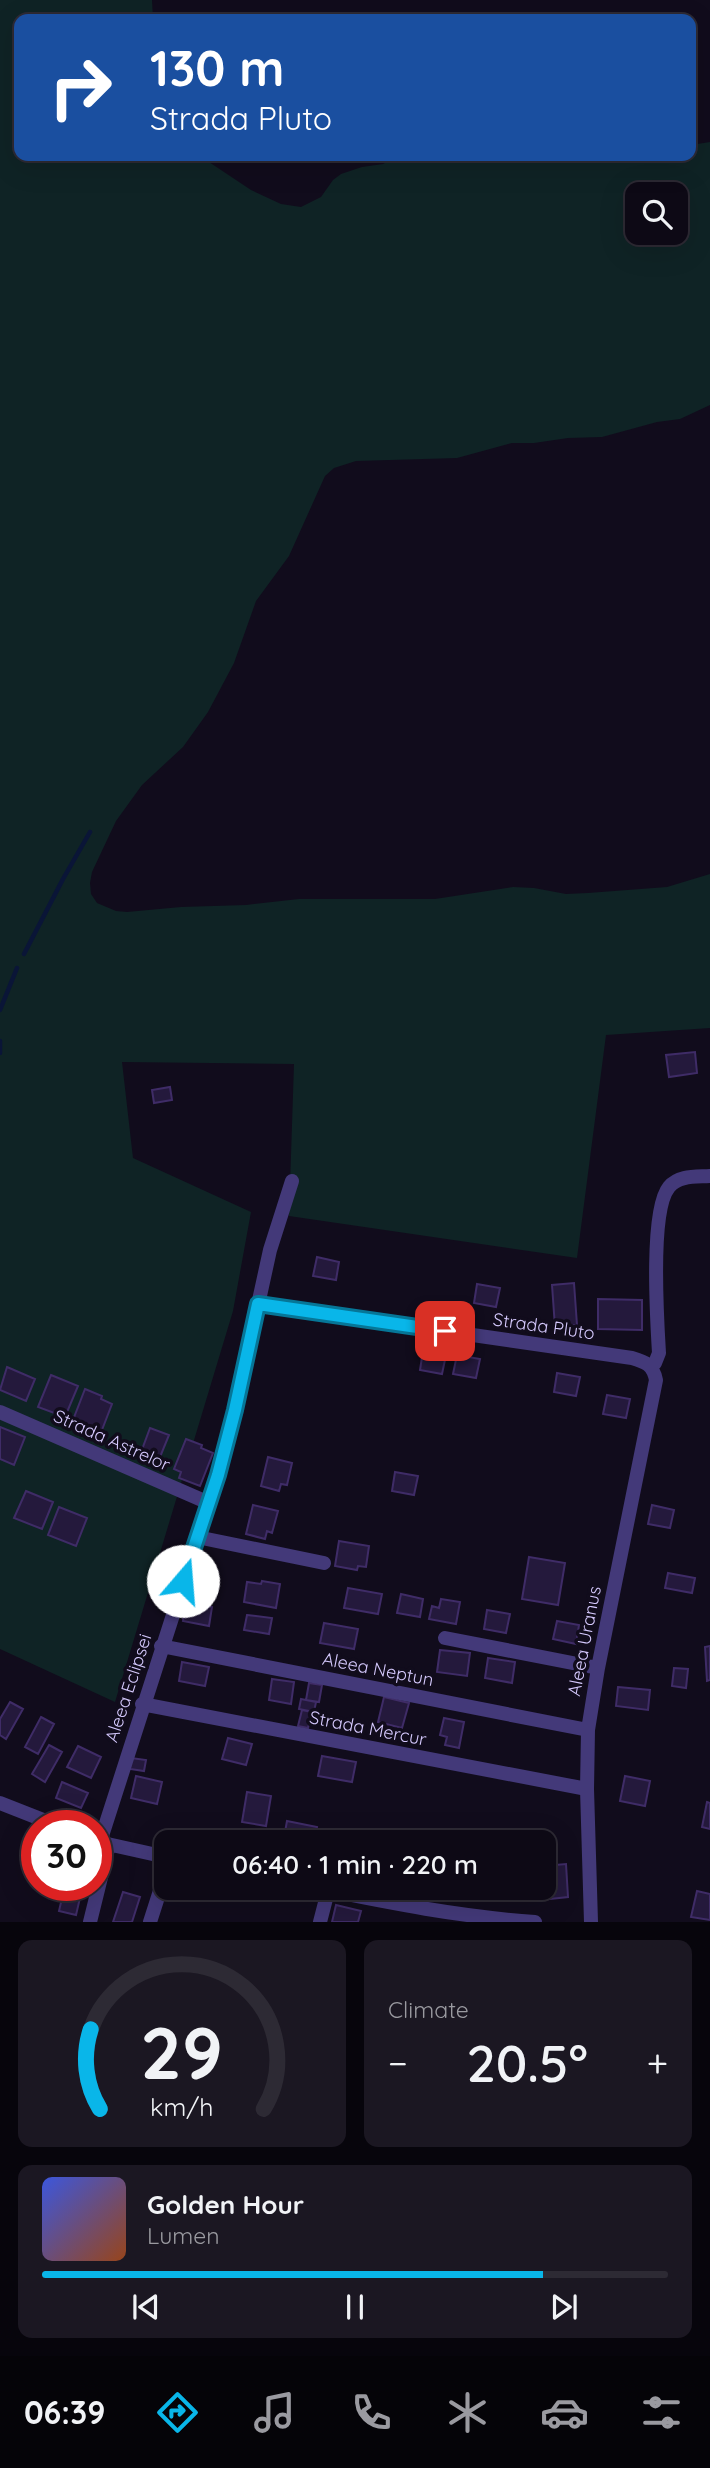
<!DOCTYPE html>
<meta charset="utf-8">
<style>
body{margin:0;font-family:Quicksand,sans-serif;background:#1b1722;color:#f1f3f6;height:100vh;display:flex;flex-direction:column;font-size:26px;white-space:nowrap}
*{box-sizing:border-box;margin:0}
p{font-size:23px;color:#9a9aa0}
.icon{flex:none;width:38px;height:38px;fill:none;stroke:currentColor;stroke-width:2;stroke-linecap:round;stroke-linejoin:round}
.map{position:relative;height:1922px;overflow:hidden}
.side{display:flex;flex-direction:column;gap:18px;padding:18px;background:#07050c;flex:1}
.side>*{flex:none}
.top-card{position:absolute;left:14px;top:14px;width:682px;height:147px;border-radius:14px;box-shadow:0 7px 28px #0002,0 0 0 2px #2d2a34;background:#1a4fa0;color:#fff;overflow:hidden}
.buttons{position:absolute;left:625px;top:182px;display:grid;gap:14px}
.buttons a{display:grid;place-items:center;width:63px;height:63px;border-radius:14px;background:#0d0915;box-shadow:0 7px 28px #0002,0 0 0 2px #2d2a34;font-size:35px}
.speed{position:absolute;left:21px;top:1810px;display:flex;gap:14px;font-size:35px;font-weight:700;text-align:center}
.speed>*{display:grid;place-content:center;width:91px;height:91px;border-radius:50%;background:#0d0915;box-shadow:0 7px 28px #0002,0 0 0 2px #2d2a34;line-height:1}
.speed .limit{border:10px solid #d22;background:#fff;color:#111}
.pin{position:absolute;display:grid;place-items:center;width:60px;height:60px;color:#fff;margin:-30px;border-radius:14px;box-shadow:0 4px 10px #0006}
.me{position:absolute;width:77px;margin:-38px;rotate:18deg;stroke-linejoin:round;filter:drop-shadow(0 0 5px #0008)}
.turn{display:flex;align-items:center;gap:24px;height:147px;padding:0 21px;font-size:32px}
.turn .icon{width:91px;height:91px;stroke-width:2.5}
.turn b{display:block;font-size:49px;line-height:60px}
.big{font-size:52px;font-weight:600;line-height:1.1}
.side .widget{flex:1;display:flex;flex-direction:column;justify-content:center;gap:10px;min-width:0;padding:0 24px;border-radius:14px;background:#1b1722}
.side .dial{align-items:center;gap:0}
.dial svg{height:182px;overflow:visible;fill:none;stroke:#2d2a34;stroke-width:7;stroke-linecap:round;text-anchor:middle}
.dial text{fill:#f1f3f6;stroke:none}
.song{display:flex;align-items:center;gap:21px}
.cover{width:84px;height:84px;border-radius:10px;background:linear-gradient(135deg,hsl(230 70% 55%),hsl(20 70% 35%))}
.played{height:7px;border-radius:4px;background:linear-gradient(90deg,#09b6e9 80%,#2d2a34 80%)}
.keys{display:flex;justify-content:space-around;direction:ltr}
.heat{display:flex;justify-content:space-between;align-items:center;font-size:38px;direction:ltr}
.side .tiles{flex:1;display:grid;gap:18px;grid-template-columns:1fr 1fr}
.widget:last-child{grid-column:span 2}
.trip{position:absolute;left:154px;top:1830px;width:402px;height:70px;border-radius:14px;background:#0d0915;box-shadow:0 7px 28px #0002,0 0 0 2px #2d2a34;font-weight:600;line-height:70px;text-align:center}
.tabs{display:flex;height:112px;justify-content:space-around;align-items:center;background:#050408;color:#9a9aa0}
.tabs .icon{width:49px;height:49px}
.tabs .selected{color:#09b6e9}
.tabs b{font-size:32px;color:#f1f3f6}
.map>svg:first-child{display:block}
.green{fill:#0f2325;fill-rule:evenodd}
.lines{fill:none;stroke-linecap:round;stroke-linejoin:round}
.stream{stroke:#0a1537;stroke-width:4.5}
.building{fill:#24193c;stroke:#3f2c67;stroke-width:2}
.minor{stroke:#433979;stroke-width:14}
.route-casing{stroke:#067697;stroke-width:18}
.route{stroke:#09b6e9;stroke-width:12}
.labels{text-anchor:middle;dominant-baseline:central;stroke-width:7;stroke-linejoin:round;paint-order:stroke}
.street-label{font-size:18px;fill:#d5c9fd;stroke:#110c1c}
</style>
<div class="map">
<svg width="710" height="1922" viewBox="0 0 710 1922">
<rect width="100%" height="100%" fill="#110c1c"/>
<path class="green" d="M0,0H152L153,19H19V156H200L251,190L281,204L301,207L321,197L333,180L341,174L362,167L383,164L399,156H691V145L710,142V405L680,419L657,422L602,437L568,438L534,443H512L457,458L356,461L334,468L325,476L289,556L256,601L234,663L208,712L183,747L142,785L116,821L92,872L90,883L91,894L97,903L116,911L127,912L181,907L246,905L299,899H435L513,887L534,888L566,894L588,893L667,887L710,874V1028L606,1035L577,1258L289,1216L294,1064L122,1062L133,1158L251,1212L233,1311L115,1702L0,1649ZM637,194H676V233H637Z"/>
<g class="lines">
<path class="stream" d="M24,954L63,879L90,832
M0,1010L17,968
M0,1041V1053"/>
</g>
<path class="building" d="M695,1052L697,1073L669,1077L666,1055Z
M170,1087L172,1100L154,1103L152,1090Z
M317,1257L339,1262L336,1280L313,1276Z
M574,1283L577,1325L555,1327L552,1285Z
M477,1284L500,1288L496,1307L474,1303Z
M598,1299L642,1300V1330L598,1329Z
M423,1351L446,1355L442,1374L420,1370Z
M457,1355L480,1359L476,1378L453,1374Z
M7,1367L35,1379L26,1401L0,1390Z
M557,1373L580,1377L576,1396L554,1392Z
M51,1375L78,1386L65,1417L38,1407Z
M85,1389L102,1396L101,1399L112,1404L100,1435L85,1429L86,1425L73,1420Z
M607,1395L630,1399L626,1418L603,1414Z
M0,1427L25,1437L14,1465L0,1459Z
M150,1428L169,1435L158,1462L140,1455Z
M186,1439L202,1445L201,1448L213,1453L200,1486L179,1478L181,1472L174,1469Z
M268,1457L292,1463L287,1485L281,1484L279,1491L261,1486Z
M395,1472L418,1476L414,1495L392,1491Z
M26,1491L53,1502L42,1529L14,1518Z
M253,1505L278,1511L272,1533L267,1531L265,1539L246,1534Z
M652,1505L674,1510L670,1528L648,1524Z
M59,1507L87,1518L76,1546L48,1535Z
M339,1541L369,1546L366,1567L358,1566L357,1570L335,1566Z
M529,1557L565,1563L558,1605L522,1599Z
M668,1573L695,1578L692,1593L665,1588Z
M262,1581L280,1584L276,1608L244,1602L247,1582L261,1584Z
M348,1588L382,1594L378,1614L344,1608Z
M401,1594L423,1599L420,1617L397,1613Z
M441,1599L460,1602L456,1624L429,1619L432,1606L439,1608Z
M186,1602L212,1607L209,1626L183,1621Z
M487,1610L510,1614L506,1633L484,1629Z
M247,1615L272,1618L269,1634L244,1630Z
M557,1621L579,1625L576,1644L553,1639Z
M324,1623L358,1629L354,1649L320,1643Z
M710,1646V1680L707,1681L705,1647Z
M440,1650L470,1653L467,1676L437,1672Z
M488,1658L515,1662L512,1683L485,1678Z
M182,1662L209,1667L205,1686L179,1681Z
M674,1668L688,1669L686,1688L672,1686Z
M272,1679L294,1682L291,1704L269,1700Z
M309,1683L322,1685L319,1702L306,1700Z
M618,1687L650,1690L648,1710L616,1706Z
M384,1697L409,1703L402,1728L378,1722Z
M301,1699L316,1702L314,1712L299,1709Z
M10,1702L23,1709L6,1739L0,1735V1719Z
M302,1710L312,1712L308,1728L298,1726Z
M41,1717L54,1724L38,1754L25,1747Z
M444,1718L464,1722L459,1748L445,1745L447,1737L440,1735Z
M228,1738L252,1744L246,1765L222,1759Z
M49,1745L62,1752L45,1782L32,1774Z
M78,1746L101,1757L91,1778L67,1767Z
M322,1756L356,1762L352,1782L318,1776Z
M131,1758L146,1760L144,1771L130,1769Z
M136,1776L162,1782L157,1804L131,1798Z
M625,1776L650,1781L645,1806L620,1801Z
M62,1782L88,1793L81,1808L56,1798Z
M247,1792L271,1796L266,1826L242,1822Z
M707,1802L710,1803V1829L702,1827Z
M287,1821L317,1827L314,1843H283Z
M566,1864L568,1897L541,1900L540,1888H544V1866Z
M65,1885H83L76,1915L59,1911Z
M697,1891L710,1894V1920L691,1917Z
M123,1892L140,1897L132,1922H113Z
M336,1905L361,1911L358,1922H332Z"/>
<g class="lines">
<path class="minor" d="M258,1304L632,1358C646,1362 653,1365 656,1380L598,1668L588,1730L587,1789L591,1922
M651,1366L655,1363L659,1353C657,1320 650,1210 669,1187C679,1175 696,1177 710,1176
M0,1412L209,1503
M197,1537L324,1563
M445,1638L598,1668
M161,1646L588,1730
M142,1704L587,1789
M0,1803L56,1825
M100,1842L218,1475L235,1410L270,1250L292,1181
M103,1843L166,1857
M317,1888C389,1903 462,1917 535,1922
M90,1922L109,1845
M150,1922L166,1872
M320,1922L328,1891"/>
</g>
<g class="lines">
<defs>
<path id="route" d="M183,1581L218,1475L235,1410L258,1304L445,1331"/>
</defs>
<use href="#route" class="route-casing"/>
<use href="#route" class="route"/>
</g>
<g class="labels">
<g class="street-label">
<text transform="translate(544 1326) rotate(8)">Strada Pluto</text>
<text transform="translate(112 1440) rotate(24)">Strada Astrelor</text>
<text transform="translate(584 1641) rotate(-79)">Aleea Uranus</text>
<text transform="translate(378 1669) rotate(11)">Aleea Neptun</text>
<text transform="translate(128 1688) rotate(-72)">Aleea Eclipsei</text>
<text transform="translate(368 1728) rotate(11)">Strada Mercur</text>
</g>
</g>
</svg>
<div class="buttons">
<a><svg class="icon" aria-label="search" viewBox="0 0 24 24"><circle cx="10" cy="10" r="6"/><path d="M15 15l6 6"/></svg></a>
</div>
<div class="speed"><div class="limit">30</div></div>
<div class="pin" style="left:445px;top:1331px;background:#d93025"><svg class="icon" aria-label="arrive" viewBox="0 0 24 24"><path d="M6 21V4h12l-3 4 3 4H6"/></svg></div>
<svg class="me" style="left:183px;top:1581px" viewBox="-20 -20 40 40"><circle r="19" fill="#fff"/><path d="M0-13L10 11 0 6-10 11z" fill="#09b6e9"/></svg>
<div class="trip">06:40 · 1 min · 220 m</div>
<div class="top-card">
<div class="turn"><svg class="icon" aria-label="right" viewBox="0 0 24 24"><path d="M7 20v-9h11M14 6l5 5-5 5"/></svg><div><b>130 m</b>Strada Pluto</div></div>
</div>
</div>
<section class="side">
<div class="tiles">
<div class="widget dial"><svg viewBox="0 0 100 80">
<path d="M14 69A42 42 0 1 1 86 69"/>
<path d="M14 69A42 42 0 0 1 10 34" stroke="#09b6e9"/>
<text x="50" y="56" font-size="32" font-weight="700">29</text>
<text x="50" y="72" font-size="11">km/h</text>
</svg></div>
<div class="widget"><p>Climate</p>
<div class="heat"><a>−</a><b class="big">20.5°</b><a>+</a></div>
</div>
<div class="widget">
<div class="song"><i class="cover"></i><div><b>Golden Hour</b><p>Lumen</p></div></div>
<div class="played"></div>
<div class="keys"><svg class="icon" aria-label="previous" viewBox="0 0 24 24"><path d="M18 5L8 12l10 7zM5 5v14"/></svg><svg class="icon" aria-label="pause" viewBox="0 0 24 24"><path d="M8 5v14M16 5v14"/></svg><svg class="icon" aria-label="next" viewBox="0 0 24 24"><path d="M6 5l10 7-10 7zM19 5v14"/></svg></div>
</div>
</div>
</section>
<nav class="tabs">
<b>06:39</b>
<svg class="icon selected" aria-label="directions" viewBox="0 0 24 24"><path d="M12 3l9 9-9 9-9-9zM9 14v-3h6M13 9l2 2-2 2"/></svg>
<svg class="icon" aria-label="music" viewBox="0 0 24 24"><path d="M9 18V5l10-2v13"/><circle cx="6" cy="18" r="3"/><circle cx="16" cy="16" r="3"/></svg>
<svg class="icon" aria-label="phone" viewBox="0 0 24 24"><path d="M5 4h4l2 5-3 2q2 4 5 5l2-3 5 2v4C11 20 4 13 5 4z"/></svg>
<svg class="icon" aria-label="climate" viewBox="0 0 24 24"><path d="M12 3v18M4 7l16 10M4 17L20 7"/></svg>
<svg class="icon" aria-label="car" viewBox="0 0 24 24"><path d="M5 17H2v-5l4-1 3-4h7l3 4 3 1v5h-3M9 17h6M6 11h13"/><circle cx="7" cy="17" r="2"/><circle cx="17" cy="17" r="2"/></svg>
<svg class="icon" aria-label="filters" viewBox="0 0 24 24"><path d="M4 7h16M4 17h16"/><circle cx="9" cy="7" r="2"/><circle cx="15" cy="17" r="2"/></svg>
</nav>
